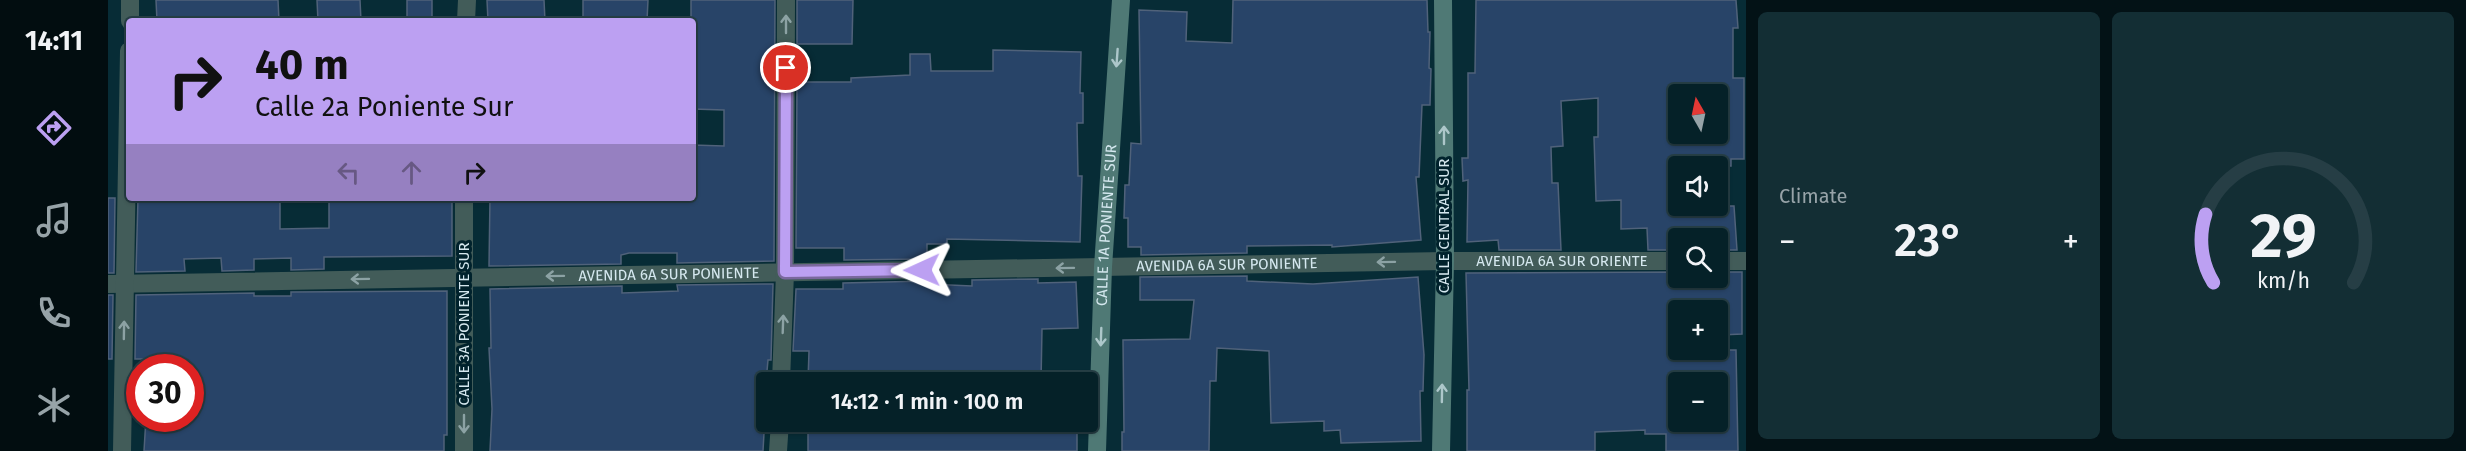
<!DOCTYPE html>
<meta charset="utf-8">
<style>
body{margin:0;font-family:"Fira Sans",sans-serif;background:#132e34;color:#f1f3f6;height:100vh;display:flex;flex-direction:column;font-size:22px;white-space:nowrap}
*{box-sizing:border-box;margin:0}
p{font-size:20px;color:#97a3a8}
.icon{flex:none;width:33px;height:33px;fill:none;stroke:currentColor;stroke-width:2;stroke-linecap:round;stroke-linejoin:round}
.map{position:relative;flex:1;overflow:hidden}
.panel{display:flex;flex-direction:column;gap:12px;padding:12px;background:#031216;width:720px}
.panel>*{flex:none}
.guide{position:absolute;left:18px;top:18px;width:570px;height:183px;border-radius:6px;box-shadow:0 2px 4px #0004,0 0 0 2px #263e45;background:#bca0f2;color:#111;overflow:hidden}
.needle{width:39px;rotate:351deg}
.tools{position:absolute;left:1560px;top:84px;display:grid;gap:12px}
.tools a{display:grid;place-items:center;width:60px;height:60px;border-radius:6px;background:#052128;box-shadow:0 2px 4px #0004,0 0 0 2px #263e45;font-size:30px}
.speed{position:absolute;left:18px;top:354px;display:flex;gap:12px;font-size:30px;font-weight:700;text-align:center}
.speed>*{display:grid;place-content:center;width:78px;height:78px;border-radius:50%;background:#052128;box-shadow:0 2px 4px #0004,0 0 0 2px #263e45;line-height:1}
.speed .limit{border:9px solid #d22;background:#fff;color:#111}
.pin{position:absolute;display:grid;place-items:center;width:51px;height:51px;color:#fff;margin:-26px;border:3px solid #fff;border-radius:50%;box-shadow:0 2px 6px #0007}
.me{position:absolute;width:66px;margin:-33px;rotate:269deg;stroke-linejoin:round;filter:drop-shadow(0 0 4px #0008)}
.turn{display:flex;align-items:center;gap:21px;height:126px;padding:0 30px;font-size:27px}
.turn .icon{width:78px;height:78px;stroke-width:2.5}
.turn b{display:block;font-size:42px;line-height:51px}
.lanes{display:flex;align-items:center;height:57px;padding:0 30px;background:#0003;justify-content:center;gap:30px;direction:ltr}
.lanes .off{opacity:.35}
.big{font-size:45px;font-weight:600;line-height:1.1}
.panel .card{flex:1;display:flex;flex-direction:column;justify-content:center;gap:9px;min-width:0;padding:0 21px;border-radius:9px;background:#132e34}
.panel .dial{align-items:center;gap:0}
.dial svg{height:156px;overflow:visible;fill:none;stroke:#263e45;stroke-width:7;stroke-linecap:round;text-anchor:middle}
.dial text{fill:#f1f3f6;stroke:none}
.heat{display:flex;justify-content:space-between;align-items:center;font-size:33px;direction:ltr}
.panel .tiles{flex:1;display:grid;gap:12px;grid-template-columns:repeat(2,1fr)}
.trip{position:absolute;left:648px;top:372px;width:342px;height:60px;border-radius:6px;background:#052128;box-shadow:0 2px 4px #0004,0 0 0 2px #263e45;font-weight:600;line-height:60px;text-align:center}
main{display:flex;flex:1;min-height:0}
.menu{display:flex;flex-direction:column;width:108px;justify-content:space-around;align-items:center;background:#020d10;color:#97a3a8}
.menu .icon{width:42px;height:42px}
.menu .on{color:#bca0f2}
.menu b{font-size:27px;color:#f1f3f6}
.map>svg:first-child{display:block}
.building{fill:#284468;stroke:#50627a;stroke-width:1.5;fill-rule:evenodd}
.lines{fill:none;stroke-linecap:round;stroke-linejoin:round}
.street{stroke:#425c59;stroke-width:18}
.secondary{stroke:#4f7975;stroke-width:18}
.oneway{stroke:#8ca2a4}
.oneway2{stroke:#adc7ca}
.route-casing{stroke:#7a689d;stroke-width:15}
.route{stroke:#bca0f2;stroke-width:10}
.labels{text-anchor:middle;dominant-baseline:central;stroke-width:6;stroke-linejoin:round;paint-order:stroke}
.street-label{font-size:15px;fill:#d5e8ef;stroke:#00222c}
</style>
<main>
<nav class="menu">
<b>14:11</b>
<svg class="icon on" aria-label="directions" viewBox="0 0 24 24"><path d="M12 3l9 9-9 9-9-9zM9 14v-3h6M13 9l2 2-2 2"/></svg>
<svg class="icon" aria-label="music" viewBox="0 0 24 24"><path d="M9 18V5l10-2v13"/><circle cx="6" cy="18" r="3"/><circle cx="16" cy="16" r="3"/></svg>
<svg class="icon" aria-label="phone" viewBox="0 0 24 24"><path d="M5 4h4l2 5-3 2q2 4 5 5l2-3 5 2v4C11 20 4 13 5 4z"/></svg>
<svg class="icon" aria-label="climate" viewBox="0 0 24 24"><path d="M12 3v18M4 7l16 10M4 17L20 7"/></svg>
</nav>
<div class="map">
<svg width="1638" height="451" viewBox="0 0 1638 451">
<rect width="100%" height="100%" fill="#072c36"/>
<path class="building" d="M48,0H170L171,21H49Z
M209,0H252L253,21H210Z
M299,0H324V21H299Z
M379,0H436L437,21H380Z
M475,0H540L539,21H475Z
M583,0H667L666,261L569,263V253H521L513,255V264L381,266L382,198H585V145L616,146V110L585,109V21H583Z
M689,0H745L744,44H689Z
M1125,0H1319L1320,32H1322L1321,68L1323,69L1322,105H1314L1311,177H1308L1313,240L1224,247V245L1139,246V253L1033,255V247H1020V218H1016L1017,185H1021L1023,143L1033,144L1031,10L1079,12L1078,41L1124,43Z
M1368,0H1628L1630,28H1625V78H1636V159H1623V166H1570V206H1626L1629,250H1610V238H1570V250H1540L1539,228L1513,229V200L1488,201L1486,137H1490V98L1453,101L1455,146L1443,147L1444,183H1450L1453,250H1391L1390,240L1359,242L1360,180L1355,181L1354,158H1360V73H1367ZM1570,94H1610V134H1570Z
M885,50L973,52L972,93H975V123H969L970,176H974L972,242L839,239V244H819V259L736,260V248H688L689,82H743V78L802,75V54H822L823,71H885Z
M0,198H7L6,273H0Z
M30,198H172V229L221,228V198H344V256L216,257V269L183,270V258L146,259V270L114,271L113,258L76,259L77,271L28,272Z
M1570,272V278H1610V272H1634V334L1613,335V310H1570V350H1628L1630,451H1558V434H1537V430L1487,432V451H1359V390H1361L1358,273ZM1570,382H1610V422H1570Z
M1139,276V281L1205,284L1310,277L1316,355L1315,391H1312L1313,441L1233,443L1232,430L1216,431V421L1163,423L1161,351L1109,348L1108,381H1102L1101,451H1014V432H1016L1015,340L1082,339L1086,300H1032V277Z
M930,279V283L968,282L970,328L934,329L933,382L700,381L701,351H685L688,289H735V283L819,281V284L864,286V280Z
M665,284L663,360H660L658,382V415H657L655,451H382L384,409L381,348H383L382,289L514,286V293L570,291L569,285Z
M339,291V435H336V451H36L38,418H82V368H37V359H27L28,295L146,293V296H183V292Z
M0,295H5L4,359H0Z
M700,422H969V451H700Z"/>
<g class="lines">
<g class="street">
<path d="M22,21V0"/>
<path d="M358,21L359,0"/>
<path d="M356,198V451"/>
<path d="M1610,261H1638"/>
<path id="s1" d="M0,284L1337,261H1570"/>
<path d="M673,382L677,272L678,0"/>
<path d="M14,451L21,51"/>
<path d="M670,451L672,422"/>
</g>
<g class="secondary">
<path id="s2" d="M989,451L995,267L1013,0"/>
<path d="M1333,451L1337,261L1335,0"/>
</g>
</g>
<defs><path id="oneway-shaft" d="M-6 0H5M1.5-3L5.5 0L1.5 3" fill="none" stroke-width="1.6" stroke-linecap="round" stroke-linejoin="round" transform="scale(1.5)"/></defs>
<g class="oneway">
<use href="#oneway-shaft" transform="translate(678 24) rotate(-90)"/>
<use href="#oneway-shaft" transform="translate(1278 262) rotate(179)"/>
<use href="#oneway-shaft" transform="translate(957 268) rotate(179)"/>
<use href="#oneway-shaft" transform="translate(447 276) rotate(179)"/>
<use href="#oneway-shaft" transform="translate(252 279) rotate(179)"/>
<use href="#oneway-shaft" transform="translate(675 324) rotate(-88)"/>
<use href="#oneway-shaft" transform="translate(16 330) rotate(-89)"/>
<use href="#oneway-shaft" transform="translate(356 424) rotate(90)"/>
</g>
<g class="oneway2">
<use href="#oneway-shaft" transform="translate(1009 58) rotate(94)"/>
<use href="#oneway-shaft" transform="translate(1336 135) rotate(-90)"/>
<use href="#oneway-shaft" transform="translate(993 337) rotate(92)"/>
<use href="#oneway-shaft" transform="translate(1334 393) rotate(-89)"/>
</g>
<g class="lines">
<defs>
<path id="route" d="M678,68L677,272L814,270"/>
</defs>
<use href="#route" class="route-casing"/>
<use href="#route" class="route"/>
</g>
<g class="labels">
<g class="street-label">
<text stroke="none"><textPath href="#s2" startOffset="226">CALLE 1A PONIENTE SUR</textPath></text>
<text transform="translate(1336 226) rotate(-90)">CALLE CENTRAL SUR</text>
<text stroke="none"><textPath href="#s1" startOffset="1454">AVENIDA 6A SUR ORIENTE</textPath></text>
<text stroke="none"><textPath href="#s1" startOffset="1119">AVENIDA 6A SUR PONIENTE</textPath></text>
<text stroke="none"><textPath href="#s1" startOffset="561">AVENIDA 6A SUR PONIENTE</textPath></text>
<text transform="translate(356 324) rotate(-90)">CALLE 3A PONIENTE SUR</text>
</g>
</g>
</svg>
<div class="tools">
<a><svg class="needle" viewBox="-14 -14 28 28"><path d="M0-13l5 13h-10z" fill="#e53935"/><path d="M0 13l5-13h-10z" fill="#97a3a8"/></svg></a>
<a><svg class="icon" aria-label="sound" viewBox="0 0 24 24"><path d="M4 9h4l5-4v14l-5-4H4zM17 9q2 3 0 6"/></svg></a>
<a><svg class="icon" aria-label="search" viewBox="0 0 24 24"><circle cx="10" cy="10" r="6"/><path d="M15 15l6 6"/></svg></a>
<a>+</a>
<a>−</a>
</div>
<div class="speed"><div class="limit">30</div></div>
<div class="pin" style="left:678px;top:68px;background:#d93025"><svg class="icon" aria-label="arrive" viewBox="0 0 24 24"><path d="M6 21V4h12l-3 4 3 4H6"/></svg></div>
<svg class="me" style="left:814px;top:270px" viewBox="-20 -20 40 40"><path d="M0-17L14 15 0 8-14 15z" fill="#bca0f2" stroke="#fff" stroke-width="4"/></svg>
<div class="trip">14:12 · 1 min · 100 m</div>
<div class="guide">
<div class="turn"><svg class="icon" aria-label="right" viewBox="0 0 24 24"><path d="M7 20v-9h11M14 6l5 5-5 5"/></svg><div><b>40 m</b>Calle 2a Poniente Sur</div></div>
<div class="lanes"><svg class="icon off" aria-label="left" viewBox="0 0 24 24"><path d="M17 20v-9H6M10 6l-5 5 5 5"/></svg><svg class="icon off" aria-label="ahead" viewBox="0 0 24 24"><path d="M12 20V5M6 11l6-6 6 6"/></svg><svg class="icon" aria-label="right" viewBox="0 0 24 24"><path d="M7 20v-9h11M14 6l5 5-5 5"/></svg></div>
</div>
</div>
<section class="panel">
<div class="tiles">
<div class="card"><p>Climate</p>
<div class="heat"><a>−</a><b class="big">23°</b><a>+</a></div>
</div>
<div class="card dial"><svg viewBox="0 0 100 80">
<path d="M14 69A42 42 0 1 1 86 69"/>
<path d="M14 69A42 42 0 0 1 10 34" stroke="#bca0f2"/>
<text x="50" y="56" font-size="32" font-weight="700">29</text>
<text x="50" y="72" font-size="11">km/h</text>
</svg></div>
</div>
</section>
</main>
